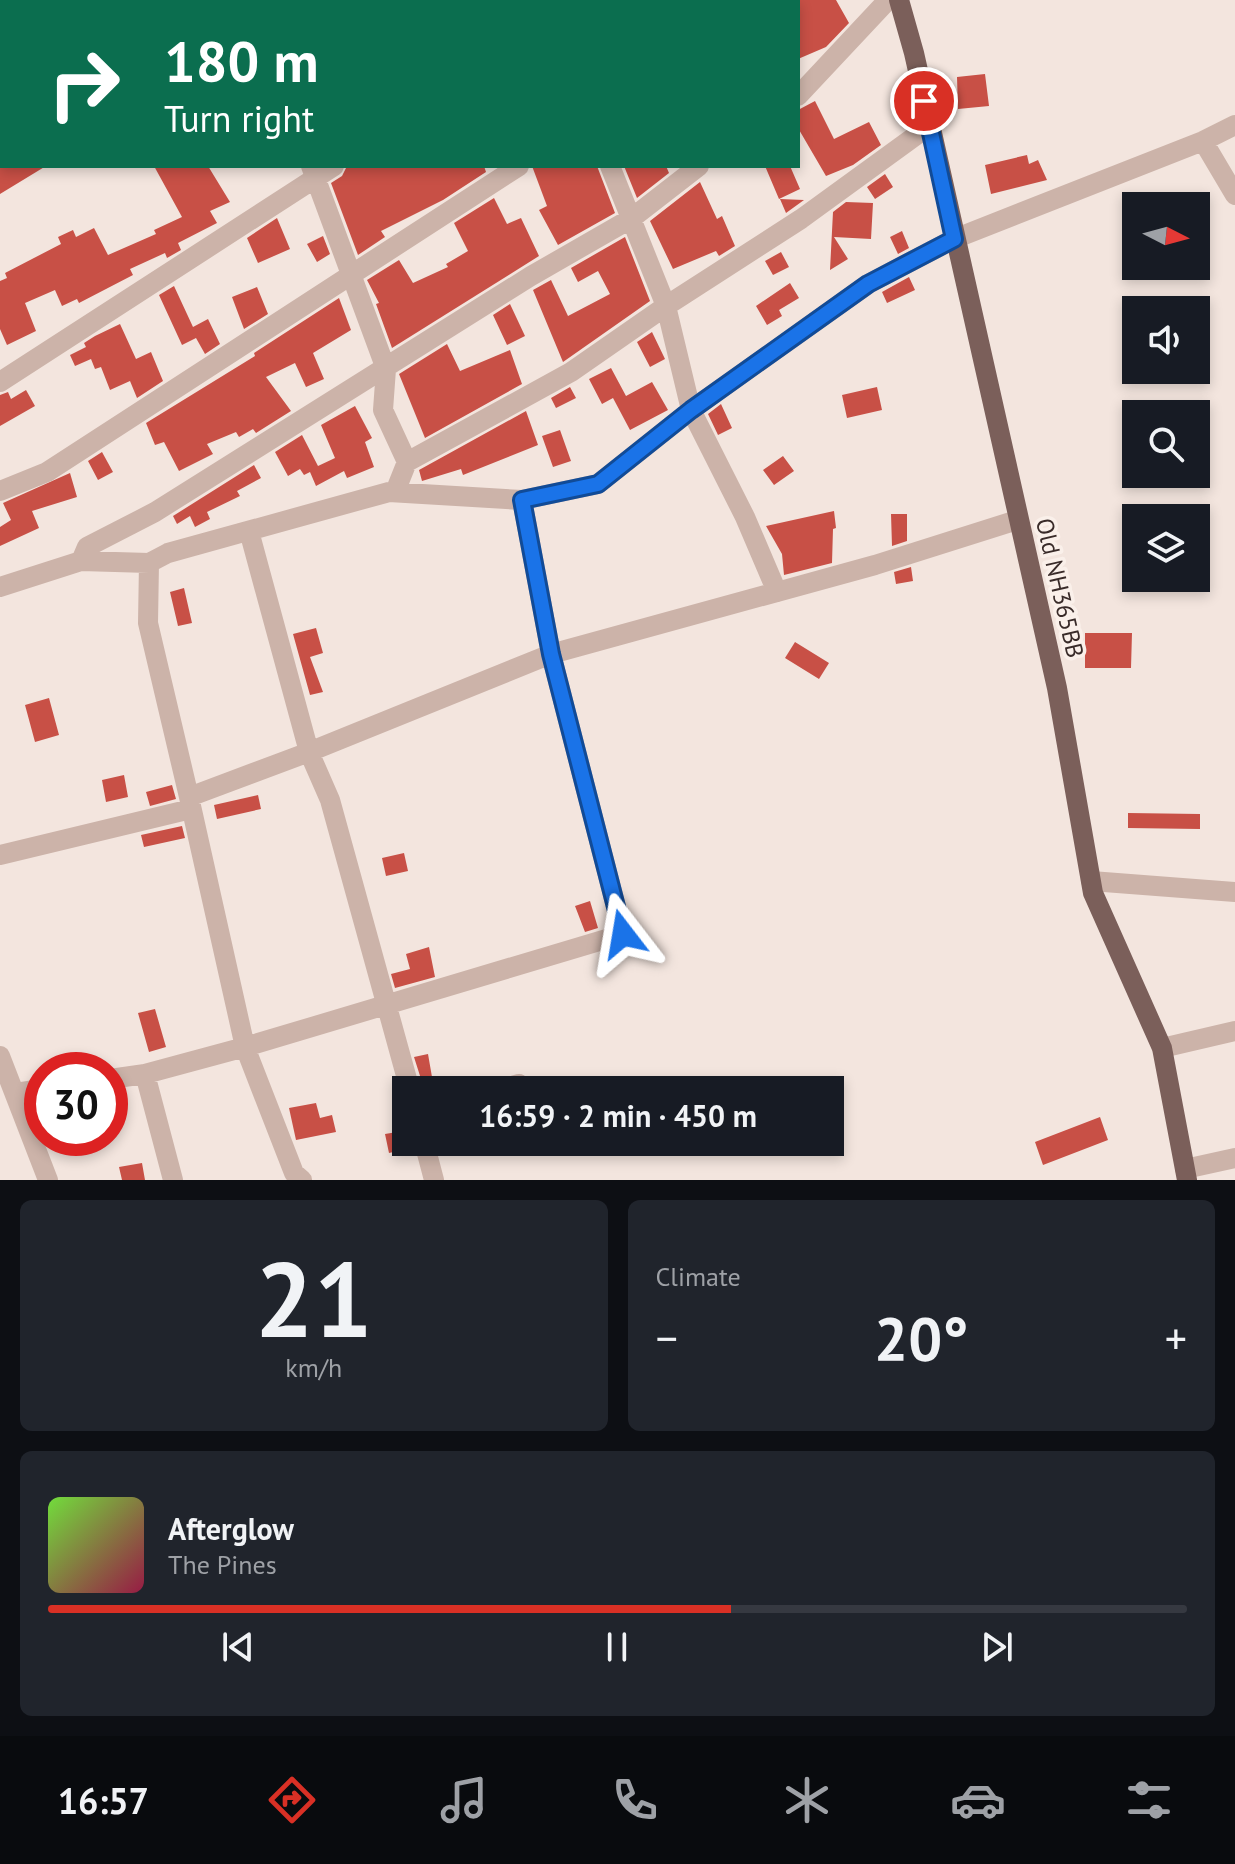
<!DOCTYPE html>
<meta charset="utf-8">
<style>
body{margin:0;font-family:"PT Sans",sans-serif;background:#20242c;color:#f1f3f6;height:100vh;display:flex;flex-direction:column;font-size:30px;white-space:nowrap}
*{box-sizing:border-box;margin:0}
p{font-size:26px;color:#9ea1a6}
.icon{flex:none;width:44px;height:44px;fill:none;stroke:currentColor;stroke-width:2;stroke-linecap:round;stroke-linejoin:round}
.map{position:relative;height:1180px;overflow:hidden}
.drawer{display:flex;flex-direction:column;gap:20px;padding:20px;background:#0d0f14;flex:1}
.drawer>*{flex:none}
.guide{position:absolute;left:0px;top:0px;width:800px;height:168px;box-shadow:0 4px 12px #0003;background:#0b6e4f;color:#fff;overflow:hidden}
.needle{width:52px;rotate:96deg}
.buttons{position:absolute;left:1122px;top:192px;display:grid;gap:16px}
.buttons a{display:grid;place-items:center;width:88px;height:88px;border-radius:0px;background:#171b24;box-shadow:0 4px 12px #0003;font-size:40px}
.speed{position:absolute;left:24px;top:1052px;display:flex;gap:16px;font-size:40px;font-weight:700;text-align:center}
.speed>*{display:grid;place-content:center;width:104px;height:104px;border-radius:50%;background:#171b24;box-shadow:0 4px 12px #0003;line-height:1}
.speed .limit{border:12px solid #d22;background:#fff;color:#111}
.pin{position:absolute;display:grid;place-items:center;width:68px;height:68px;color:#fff;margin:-34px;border:4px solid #fff;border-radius:50%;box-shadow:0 2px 8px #0007}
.me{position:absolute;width:88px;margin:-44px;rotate:346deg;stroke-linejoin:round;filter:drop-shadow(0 0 6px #0008)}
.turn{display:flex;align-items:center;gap:28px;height:168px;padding:0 32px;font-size:36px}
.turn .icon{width:104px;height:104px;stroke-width:2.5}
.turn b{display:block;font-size:56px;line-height:68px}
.big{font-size:60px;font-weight:800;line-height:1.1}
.drawer .widget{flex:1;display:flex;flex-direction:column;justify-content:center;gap:12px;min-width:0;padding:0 28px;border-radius:12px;background:#20242c}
.drawer .dial{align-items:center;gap:0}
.dial b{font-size:104px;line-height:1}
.song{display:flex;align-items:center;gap:24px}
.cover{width:96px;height:96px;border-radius:12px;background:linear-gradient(135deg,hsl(100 70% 55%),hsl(340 70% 35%))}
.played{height:8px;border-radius:4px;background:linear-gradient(90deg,#d93025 60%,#363941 60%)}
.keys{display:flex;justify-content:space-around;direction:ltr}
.heat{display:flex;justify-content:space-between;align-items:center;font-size:44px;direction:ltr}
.drawer .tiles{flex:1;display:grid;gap:20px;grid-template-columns:1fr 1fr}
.widget:last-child{grid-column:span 2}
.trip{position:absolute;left:392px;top:1076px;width:452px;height:80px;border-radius:0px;background:#171b24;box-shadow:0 4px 12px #0003;font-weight:800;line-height:80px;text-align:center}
.dock{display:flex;height:128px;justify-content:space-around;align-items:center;background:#090b0e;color:#9ea1a6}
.dock .icon{width:56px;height:56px}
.dock .on{color:#d93025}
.dock b{font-size:36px;color:#f1f3f6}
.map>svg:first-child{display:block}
.building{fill:#c85046}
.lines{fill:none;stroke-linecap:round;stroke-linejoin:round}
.minor{stroke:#ccb3a9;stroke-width:20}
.primary{stroke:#7b5f5a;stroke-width:20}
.route-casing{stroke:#114b97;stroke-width:20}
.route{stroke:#1a73e8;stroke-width:14}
.labels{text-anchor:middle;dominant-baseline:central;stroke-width:7;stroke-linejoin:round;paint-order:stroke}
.street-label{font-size:24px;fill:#392b29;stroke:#faf0ea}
</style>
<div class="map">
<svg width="1235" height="1180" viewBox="0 0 1235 1180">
<rect width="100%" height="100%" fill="#f3e5de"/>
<path class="building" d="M798,0H836L849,23L826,47L798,59Z
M985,74L989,106L958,109L957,77Z
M815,101L834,139L869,122L881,145L853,165L826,176L798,128V110Z
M1027,155L1029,164L1038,160L1047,180L991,194L985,165Z
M0,166H46L0,194Z
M154,166H208L230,202L210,211L217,223L178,243L181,250L167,258L165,253L130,269L133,275L79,303L77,299L62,306L55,290L25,303L36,331L7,345L0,329V281L7,278L5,273L61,244L58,237L73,230L76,237L94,228L108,255L156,234L154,230L182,217Z
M347,166H484L486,172L443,200L381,231L385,237L358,255L331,183L342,176Z
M532,166H597L615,213L558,245L539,210L547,206Z
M624,166H666L669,173L637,198Z
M765,166H790L800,189L779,199Z
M885,174L893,187L875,199L867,187Z
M700,182L717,219L722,216L735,246L719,256L716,251L673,269L650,221Z
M494,198L507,224L521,218L539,256L392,348L376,304L379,303L367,280L399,260L413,283L448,267L446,264L468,251L454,223Z
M780,199L804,200L786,213Z
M846,202L873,203L871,239L834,237L848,259L830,270L833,212Z
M277,218L290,249L258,263L247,238Z
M902,231L909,248L898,254L890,237Z
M323,236L330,254L317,262L307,244Z
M625,237L650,301L563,362L533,290L551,280L568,316L610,294L598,271L578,282L571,268Z
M781,252L789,267L773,275L765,261Z
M909,277L915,290L887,303L882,292Z
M790,283L799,298L779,310L782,316L767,325L756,306Z
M174,286L193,327L208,319L220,344L205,354L196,338L182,345L159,295Z
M257,287L268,314L244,329L232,297Z
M339,298L351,330L313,353L324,379L306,387L295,363L266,377L291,411L256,433L253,429L239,437L236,432L207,444L213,454L179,471L164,442L155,445L146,423L255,356L254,353Z
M510,304L525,336L507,345L493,315Z
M120,324L136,359L151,352L163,381L137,398L130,381L110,390L101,367L95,369L91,359L75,366L70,355L86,347L84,343L95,336Z
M652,332L665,359L650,367L637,342Z
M447,344L460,371L510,350L522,384L425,438L399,374Z
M611,368L626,396L652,382L668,410L630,430L613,398L602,404L589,379Z
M570,387L576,398L556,408L551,398Z
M877,387L882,410L847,418L842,395Z
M26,390L35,406L0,426V395L8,392L11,399Z
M721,404L732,428L718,435L708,414Z
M355,406L372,438L365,442L374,467L347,478L344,471L316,486L310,472L304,475L300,469L288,476L275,452L302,435L318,466L335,458L321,425Z
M526,411L538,445L463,475L461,469L422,481L419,470Z
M560,430L571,461L553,467L542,436Z
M102,452L113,472L98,480L88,461Z
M783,456L794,471L774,485L763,470Z
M254,465L261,478L237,491L240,496L207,512L210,519L195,527L190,516L177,524L173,516Z
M70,473L77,497L32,511L39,528L0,546V527L11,520L3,503Z
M834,511L836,528L833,529L832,563L784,575L782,554L766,526Z
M891,514H907V541L892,546Z
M911,567L913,581L896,584L894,572Z
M184,588L192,623L178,626L170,592Z
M316,628L323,653L310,657L323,692L310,695L293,634Z
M1085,633H1132L1131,668H1085Z
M795,642L829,663L819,679L785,658Z
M49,698L59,735L35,742L25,705Z
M124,775L128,797L106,802L102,780Z
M172,785L176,799L150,806L146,792Z
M258,795L261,809L217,819L214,805Z
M1128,813L1200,814V829L1128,828Z
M182,826L185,838L144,847L141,835Z
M404,853L408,871L386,876L382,858Z
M590,901L598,928L585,932L575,906Z
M429,947L435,977L395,988L391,974L410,969L406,954Z
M155,1009L166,1047L149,1052L138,1013Z
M428,1054L432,1077L421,1079L414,1057Z
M316,1103L320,1118L332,1115L336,1132L296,1140L289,1108Z
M1100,1117L1108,1140L1043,1165L1035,1142Z
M403,1131L407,1149L389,1153L385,1134Z
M142,1163L145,1180H122L119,1167Z"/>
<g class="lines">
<path class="minor" d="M245,0L246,2
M543,0L544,2
M35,2L38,0
M217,2L220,0
M397,2L400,0
M586,2L589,0
M753,2L755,0
M0,24L2,23
M798,96L888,0
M1203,141L1235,195
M0,147L2,145
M311,166L386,369L383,410L407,462L395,492
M610,166L666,306L801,219L929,126
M0,382L334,166
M407,462L571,372L666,306L691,410L745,517L777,592
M0,491L47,472L519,166
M522,500L551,654L875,565L1017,520
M249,531L309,752L330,800L410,1090
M81,561L87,547L155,512L531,276L632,218L699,166
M0,587L81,561L149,563L168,553L389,492L522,500L598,484L691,410L868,284L954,239L1203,141L1235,125
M189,797L245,1047L294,1173L302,1180
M0,855L191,809
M1091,881L1235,892
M1162,1048L1235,1031
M0,1056L48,1180
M145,1074L173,1180
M110,1079L145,1074L245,1047L623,934L551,654L309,752L189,797L148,623L149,563
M497,1090L519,1084
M15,1093L42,1089
M424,1142L434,1180
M1185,1169L1235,1158"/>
<path class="primary" d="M899,0L914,53L1057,688L1093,893L1162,1048L1187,1180"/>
</g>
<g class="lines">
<defs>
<path id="route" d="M623,934L551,654L522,500L598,484L691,410L868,284L954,239L924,101"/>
</defs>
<use href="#route" class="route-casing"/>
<use href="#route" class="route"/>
</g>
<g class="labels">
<g class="street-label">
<text transform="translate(1060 588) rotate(77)">Old NH365BB</text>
</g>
</g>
</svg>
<div class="buttons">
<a><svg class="needle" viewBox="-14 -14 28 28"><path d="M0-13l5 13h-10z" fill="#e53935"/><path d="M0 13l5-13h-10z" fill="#9ea1a6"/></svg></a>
<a><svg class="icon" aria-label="sound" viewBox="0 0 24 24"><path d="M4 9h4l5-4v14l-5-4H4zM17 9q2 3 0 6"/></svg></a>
<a><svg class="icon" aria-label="search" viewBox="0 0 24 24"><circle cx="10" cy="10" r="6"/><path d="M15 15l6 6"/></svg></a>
<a><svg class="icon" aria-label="layers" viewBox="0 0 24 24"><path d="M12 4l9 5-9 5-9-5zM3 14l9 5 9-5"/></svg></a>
</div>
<div class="speed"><div class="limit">30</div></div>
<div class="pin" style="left:924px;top:101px;background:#d93025"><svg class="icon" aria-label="arrive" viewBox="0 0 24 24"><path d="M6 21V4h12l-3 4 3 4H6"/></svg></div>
<svg class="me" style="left:623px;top:934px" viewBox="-20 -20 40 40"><path d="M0-17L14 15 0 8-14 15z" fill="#1a73e8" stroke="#fff" stroke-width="4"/></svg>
<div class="trip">16:59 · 2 min · 450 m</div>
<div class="guide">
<div class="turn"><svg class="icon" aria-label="right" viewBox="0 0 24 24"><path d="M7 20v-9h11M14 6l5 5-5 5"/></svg><div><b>180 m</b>Turn right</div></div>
</div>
</div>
<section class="drawer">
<div class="tiles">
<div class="widget dial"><b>21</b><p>km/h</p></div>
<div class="widget"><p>Climate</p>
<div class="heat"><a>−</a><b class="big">20°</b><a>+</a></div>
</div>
<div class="widget">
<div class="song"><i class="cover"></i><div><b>Afterglow</b><p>The Pines</p></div></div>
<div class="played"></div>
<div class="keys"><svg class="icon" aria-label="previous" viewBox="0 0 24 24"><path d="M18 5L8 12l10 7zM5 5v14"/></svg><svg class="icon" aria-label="pause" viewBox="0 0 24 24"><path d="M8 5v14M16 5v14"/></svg><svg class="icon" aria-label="next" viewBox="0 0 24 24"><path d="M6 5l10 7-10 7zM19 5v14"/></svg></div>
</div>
</div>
</section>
<nav class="dock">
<b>16:57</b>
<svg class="icon on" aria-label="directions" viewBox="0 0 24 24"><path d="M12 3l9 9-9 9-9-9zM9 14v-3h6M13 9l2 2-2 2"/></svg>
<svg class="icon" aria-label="music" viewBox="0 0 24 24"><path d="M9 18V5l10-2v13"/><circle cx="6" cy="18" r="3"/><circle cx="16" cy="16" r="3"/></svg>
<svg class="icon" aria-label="phone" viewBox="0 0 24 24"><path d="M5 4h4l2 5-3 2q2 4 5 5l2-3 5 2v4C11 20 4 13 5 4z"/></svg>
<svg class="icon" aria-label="climate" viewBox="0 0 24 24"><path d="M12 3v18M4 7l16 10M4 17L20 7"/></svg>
<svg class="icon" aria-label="car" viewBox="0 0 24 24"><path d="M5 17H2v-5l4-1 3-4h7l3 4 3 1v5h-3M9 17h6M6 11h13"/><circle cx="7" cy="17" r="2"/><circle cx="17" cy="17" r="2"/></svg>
<svg class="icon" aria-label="filters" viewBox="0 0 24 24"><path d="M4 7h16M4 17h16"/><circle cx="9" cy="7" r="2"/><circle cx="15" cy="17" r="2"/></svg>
</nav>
